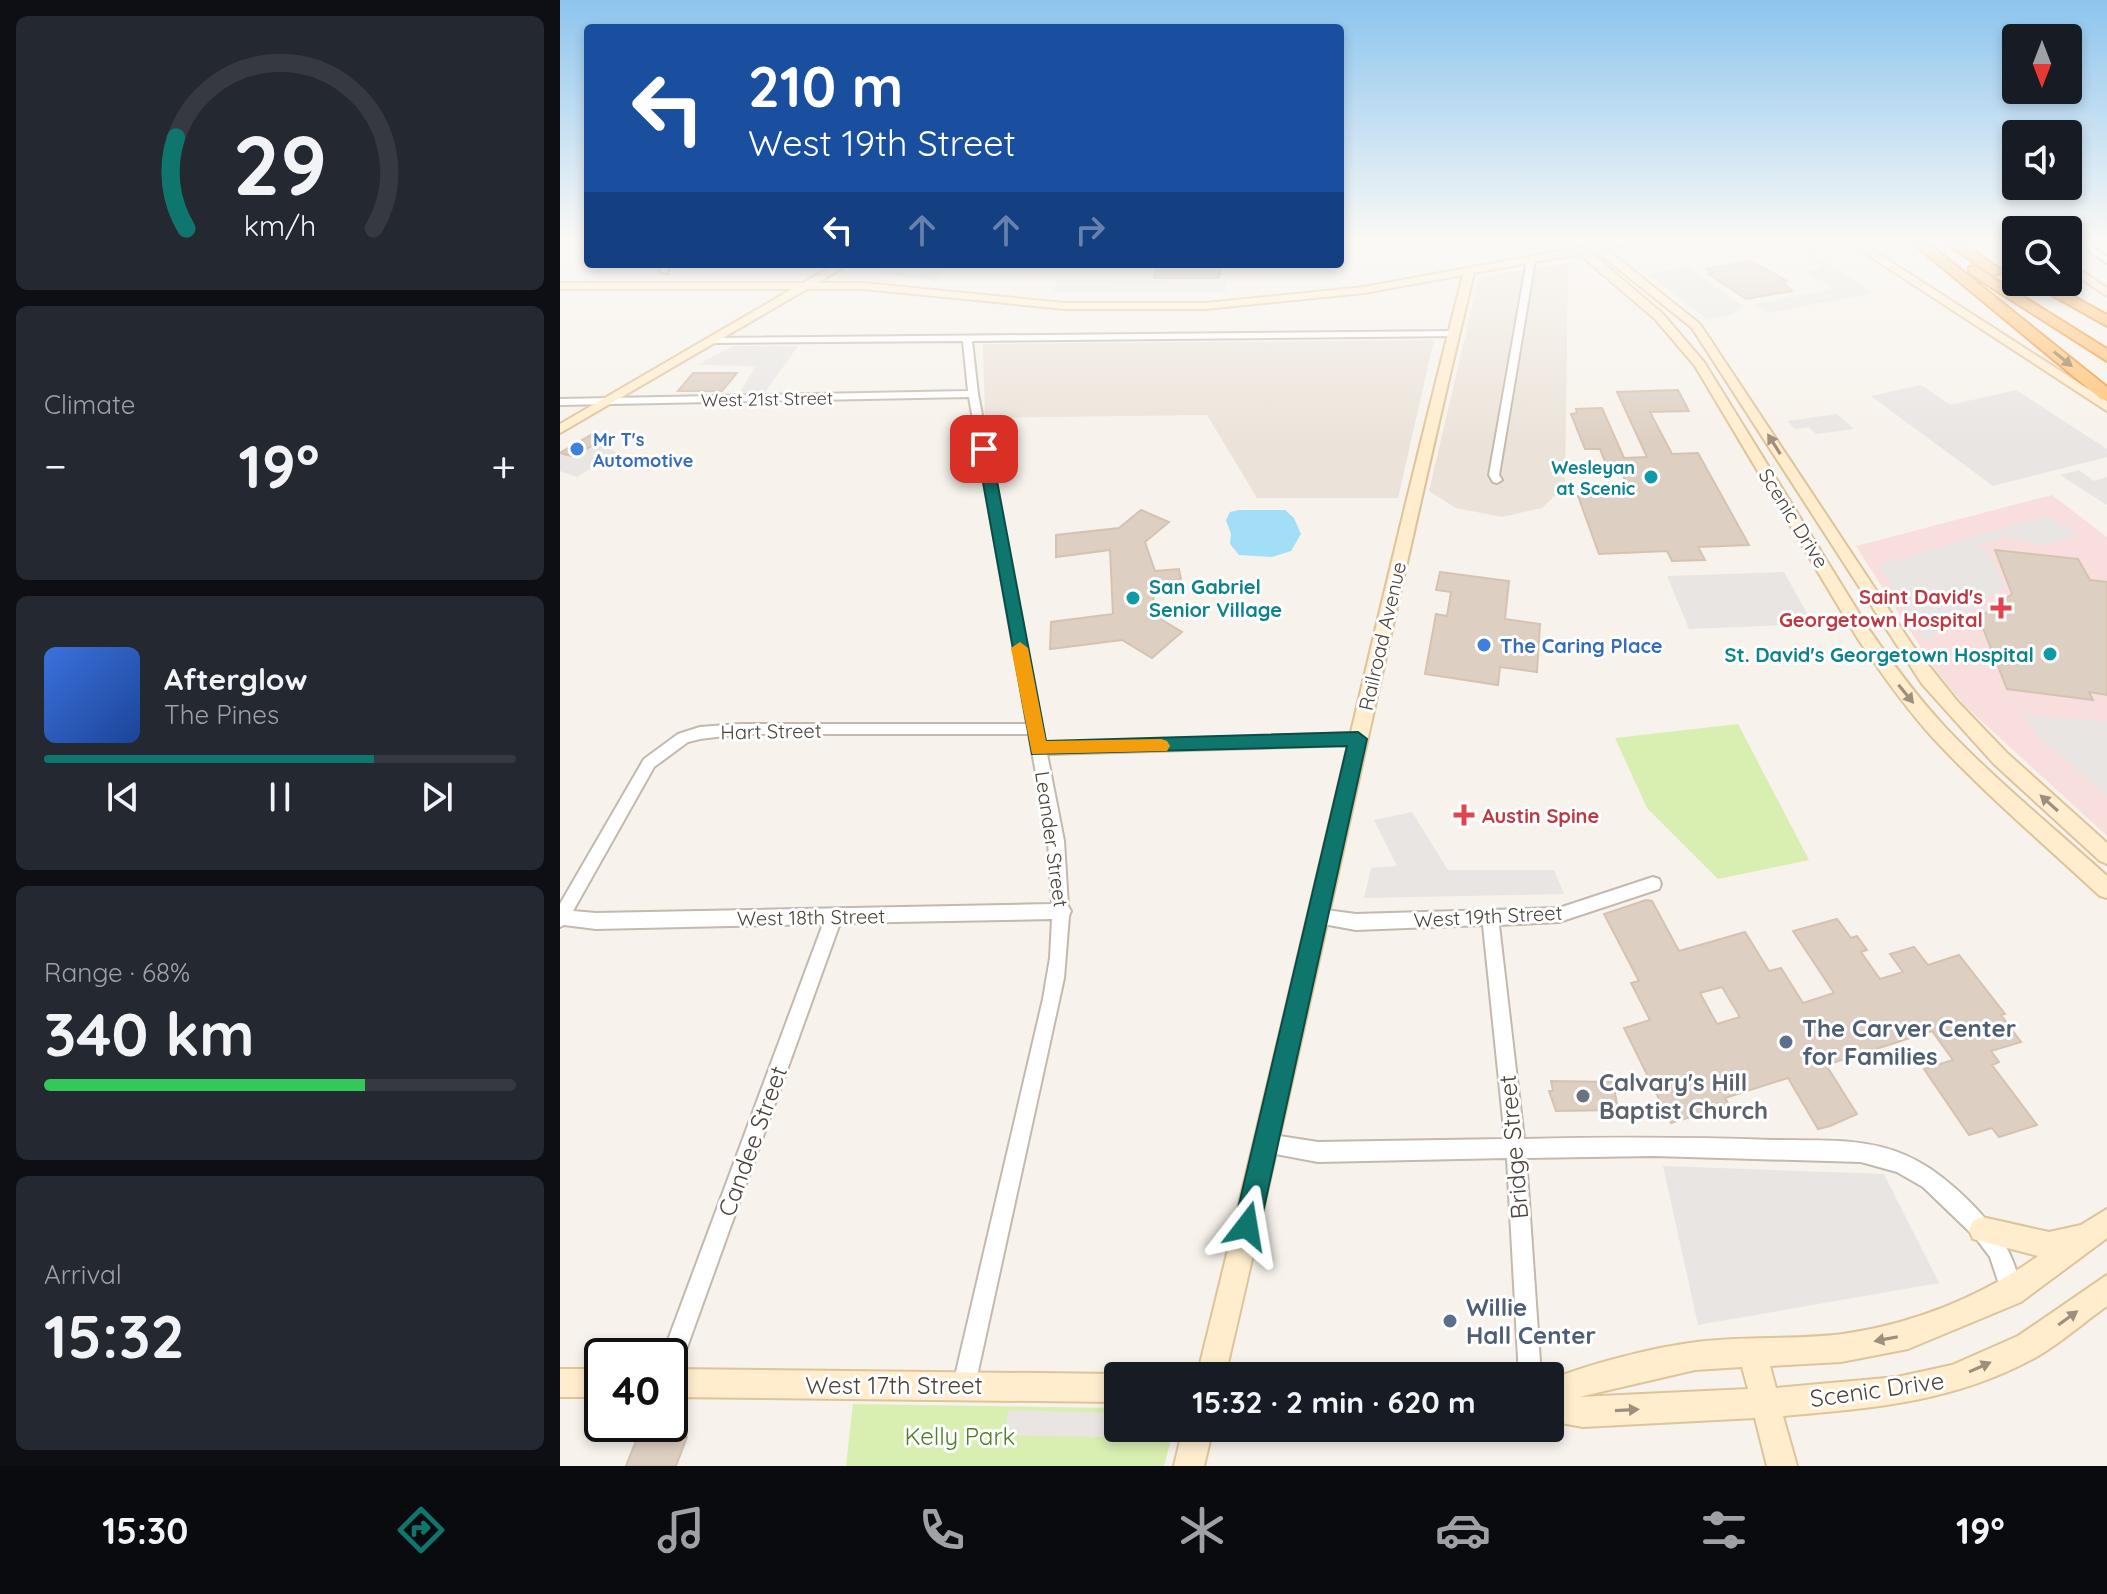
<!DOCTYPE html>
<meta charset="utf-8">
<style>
body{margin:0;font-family:Quicksand,sans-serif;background:#242831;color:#f1f3f6;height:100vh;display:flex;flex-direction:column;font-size:30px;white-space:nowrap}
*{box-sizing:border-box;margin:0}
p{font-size:26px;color:#9ea1a6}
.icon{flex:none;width:44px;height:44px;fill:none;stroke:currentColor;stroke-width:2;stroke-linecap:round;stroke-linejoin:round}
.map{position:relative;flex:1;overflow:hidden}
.side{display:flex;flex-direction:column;gap:16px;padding:16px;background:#0d0f14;width:560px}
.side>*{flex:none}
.top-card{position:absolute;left:24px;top:24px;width:760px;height:244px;border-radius:8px;box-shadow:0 4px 12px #0003;background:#1a4fa0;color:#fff;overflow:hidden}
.needle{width:52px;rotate:180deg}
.controls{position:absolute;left:1442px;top:24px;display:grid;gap:16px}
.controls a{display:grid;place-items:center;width:80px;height:80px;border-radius:8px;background:#171b24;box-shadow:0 4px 12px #0003;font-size:40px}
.speed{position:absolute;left:24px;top:1338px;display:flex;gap:16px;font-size:40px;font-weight:700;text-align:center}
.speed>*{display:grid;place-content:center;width:104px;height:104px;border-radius:50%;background:#171b24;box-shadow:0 4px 12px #0003;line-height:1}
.speed .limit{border:4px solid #111;border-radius:12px;background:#fff;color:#111}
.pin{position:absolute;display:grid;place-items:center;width:68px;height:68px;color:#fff;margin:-34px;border-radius:16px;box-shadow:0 4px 12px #0006}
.me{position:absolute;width:88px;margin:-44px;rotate:14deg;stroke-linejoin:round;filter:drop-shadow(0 0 6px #0008)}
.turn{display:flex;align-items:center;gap:28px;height:168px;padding:0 32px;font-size:36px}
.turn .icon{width:104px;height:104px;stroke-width:2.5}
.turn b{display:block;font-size:56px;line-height:68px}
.lanes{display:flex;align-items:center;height:76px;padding:0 32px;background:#0003;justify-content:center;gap:40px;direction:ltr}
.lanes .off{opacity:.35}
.big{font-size:60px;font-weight:700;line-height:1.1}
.side .widget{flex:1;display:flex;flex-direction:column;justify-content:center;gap:12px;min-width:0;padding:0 28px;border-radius:12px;background:#242831}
.side .dial{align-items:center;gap:0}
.dial svg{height:208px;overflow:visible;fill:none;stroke:#363941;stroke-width:7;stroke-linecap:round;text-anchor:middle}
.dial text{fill:#f1f3f6;stroke:none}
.song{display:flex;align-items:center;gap:24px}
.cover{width:96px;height:96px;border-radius:12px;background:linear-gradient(135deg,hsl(220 70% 55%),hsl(220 70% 35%))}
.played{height:8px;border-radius:4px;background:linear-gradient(90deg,#0f766e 70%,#363941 70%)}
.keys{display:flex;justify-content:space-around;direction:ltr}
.heat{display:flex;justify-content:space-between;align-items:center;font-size:44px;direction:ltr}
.charge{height:12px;border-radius:6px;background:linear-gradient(90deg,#34c759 68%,#363941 0)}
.trip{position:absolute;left:544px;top:1362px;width:460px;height:80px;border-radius:8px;background:#171b24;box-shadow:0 4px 12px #0003;font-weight:700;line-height:80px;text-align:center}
.menu{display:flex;height:128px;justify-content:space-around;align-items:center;background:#090b0e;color:#9ea1a6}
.menu .icon{width:56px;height:56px}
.menu .selected{color:#0f766e}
.menu b{font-size:36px;color:#f1f3f6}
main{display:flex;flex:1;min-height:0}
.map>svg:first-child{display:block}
.residential{fill:#ebe3d9}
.medical{fill:#f8dfde}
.green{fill:#d9eeb1}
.parking{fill:#e8e5e2}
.water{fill:#a3def7}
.building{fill:#ddcfc2;stroke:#d5c3b2;stroke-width:2;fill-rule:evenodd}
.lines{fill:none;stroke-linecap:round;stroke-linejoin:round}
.street-casing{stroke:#c3b9ac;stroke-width:4}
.secondary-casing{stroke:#ddc499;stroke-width:4}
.highway-casing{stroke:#ec9230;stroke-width:4}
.street{fill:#fff;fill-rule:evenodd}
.secondary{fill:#ffedcd;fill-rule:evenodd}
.highway{fill:#ffbf6e;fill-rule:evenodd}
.oneway{fill:#94744e}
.oneway2{fill:#9d8f7b}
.route{fill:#0f766e;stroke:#0a4d48;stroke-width:2}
.slow{fill:#f59e0b}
.shop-dot{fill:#3f7fe0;stroke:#fff;stroke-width:3}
.culture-dot{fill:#0f9aa8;stroke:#fff;stroke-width:3}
.health-dot{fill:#e0444e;stroke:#fff;stroke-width:3}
.service-dot{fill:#5c6f8a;stroke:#fff;stroke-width:3}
.worship-dot{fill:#6b7280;stroke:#fff;stroke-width:3}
.labels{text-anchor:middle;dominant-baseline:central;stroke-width:6;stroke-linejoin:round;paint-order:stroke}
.far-street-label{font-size:18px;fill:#4c4238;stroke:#fff}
.far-shop-label{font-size:18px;font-weight:bold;fill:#366cbe;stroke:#fff;text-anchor:start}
.far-culture-label{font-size:18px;font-weight:bold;fill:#0d838f;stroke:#fff;text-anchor:end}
.street-label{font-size:20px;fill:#4c4238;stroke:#fff}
.culture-label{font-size:20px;font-weight:bold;fill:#0d838f;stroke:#fff;text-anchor:start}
.health-label{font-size:20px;font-weight:bold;fill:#be3a42;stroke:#fff;text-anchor:end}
.shop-label{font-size:20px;font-weight:bold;fill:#366cbe;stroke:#fff;text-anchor:start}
.near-service-label{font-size:24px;font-weight:bold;fill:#4e5e75;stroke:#fff;text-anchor:start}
.near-worship-label{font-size:24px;font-weight:bold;fill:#5b616d;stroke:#fff;text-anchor:start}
.near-street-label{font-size:24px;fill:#4c4238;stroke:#fff}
.near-park-label{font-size:24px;fill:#507f23;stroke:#fff}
</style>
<main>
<section class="side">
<div class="widget dial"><svg viewBox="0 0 100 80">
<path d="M14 69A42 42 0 1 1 86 69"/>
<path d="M14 69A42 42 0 0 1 10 34" stroke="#0f766e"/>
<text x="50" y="56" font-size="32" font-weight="700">29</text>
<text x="50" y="72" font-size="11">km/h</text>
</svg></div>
<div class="widget"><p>Climate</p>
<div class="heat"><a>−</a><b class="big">19°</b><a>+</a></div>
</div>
<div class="widget">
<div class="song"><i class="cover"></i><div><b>Afterglow</b><p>The Pines</p></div></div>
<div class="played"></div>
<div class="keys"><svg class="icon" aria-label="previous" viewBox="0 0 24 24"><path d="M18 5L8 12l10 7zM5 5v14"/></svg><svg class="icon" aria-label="pause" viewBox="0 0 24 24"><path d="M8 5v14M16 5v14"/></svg><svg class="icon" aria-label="next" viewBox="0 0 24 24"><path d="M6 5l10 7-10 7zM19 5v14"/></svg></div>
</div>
<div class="widget"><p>Range · 68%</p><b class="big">340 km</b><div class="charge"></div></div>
<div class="widget"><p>Arrival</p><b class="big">15:32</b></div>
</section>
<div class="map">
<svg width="1547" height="1466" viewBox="0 0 1547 1466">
<rect width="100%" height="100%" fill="#f7f2eb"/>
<path class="residential" d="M1008,263L1005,486L982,508L942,517L896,508L869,491L919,277Z
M874,340L838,498H697L647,415L425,418L423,344Z"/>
<path class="medical" d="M1492,495L1547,537V836L1405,706L1375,670L1296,546Z"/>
<path class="green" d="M1178,724L1249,860L1158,879L1087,808L1055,738Z
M293,1404L558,1408V1428H614L604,1466H286Z"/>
<path class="parking" d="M1252,253L1314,293L1207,313L1195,304L1273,289L1247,271L1262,268L1243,255Z
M325,264H391L377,281L318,273Z
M1129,267L1182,306L1173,314L1147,319L1088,274Z
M498,280L667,281L665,292H493Z
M174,346H238L203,395L188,396L181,390L196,366L137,365Z
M1361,385L1390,405L1456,390L1547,449V457L1433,486L1311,396Z
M1277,414L1294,429L1256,434L1249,427L1235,429L1227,421Z
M35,444L57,452L17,477L0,471V453L13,458Z
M1519,470L1534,481L1547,477V505L1500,475Z
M1487,516L1518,535L1487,545L1443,537L1417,545L1429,554L1446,587L1366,641L1319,565Z
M1224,572L1253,624L1129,629L1107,576Z
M1465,714L1547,722V797L1474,732Z
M852,812L888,870H994L1004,894L804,898L811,868L837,866L814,820Z
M1103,1166L1324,1174L1379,1283L1138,1325Z
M449,1410L558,1413V1428H594L592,1438L444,1435Z"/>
<path class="water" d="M679,510H725L734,518L741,534L731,551L712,557L679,555L670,544L671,534L666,520L670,512Z"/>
<path class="building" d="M1191,261L1227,281L1223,282L1232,291L1186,299L1148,274L1152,273L1146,269Z
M598,264H662L659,278H594Z
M133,373H177L162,391H118Z
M1118,390L1129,411L1090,412L1112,454L1138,453L1189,545L1138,547L1145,560L1112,561L1107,551L1039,554L1018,496L1071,494L1061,471L1049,472L1040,449H1025L1011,414L1017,413L1016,409L1042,408L1064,458L1087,457L1057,392Z
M34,433L39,441L14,457L0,453Z
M581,510L609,522L585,542L595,571L619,569L621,580L595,583L592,614L622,632L592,658L562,640L490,649L491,622L553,614L550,550L496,557V535L559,528Z
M1435,550L1518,559L1530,580L1547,582V695L1529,692L1533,700L1447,689L1419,618L1452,594Z
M880,572L949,581L945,619L980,624L977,672L940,667L938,685L865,674L876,614L887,616L891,592L876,590Z
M1086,900L1092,901L1119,951L1185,932L1209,971L1221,968L1243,1003L1274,993L1233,931L1277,919L1291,938L1297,936L1307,950L1301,952L1320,979L1343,972L1330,954L1354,947L1368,965L1399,955L1445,1014L1441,1015L1461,1042L1431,1051L1439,1062L1432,1065L1477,1125L1439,1137L1432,1128L1409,1135L1364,1069L1393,1060L1372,1031L1266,1065L1297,1114L1270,1126L1258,1129L1228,1078L1165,1098L1169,1105L1111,1123L1064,1028L1090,1020L1071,983L1079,981L1044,914ZM1162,987L1180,1017L1157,1024L1140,993Z
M991,1081L1053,1082L1058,1110L996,1111L989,1091H993Z
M110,1416L127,1417L120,1437H127L116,1466H66L78,1436H90L95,1424H110Z"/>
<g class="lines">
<defs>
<path id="street" d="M1513,240H1523L1547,257V263Z
M971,258L975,260L939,475L942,480L937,483L933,482L929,475L967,260Z
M102,264H110L107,273L100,271Z
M895,331L899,334L898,336L412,341L418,394L485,743L798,733L803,735L805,739L803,743L798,745L487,754L504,841L508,906L511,911L509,916L504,978L415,1385L412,1393L404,1396L396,1393L393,1385L483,999L490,958L492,919L280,923L121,1364L118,1372L110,1375V1356H102L263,924L36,929L4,925L0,927V904L84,759L118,734L140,727L180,724H467L409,397L0,405V399L408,391L403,341L150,343L148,341L153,338ZM180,734H469L488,841L492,904L36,913L13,911L94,767L128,742L140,739Z
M1093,877L1099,879L1101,884L1099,889L999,922L939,925L964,1139C1048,1137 1130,1137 1213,1140C1257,1141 1304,1137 1345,1155C1379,1169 1415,1204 1437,1233C1448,1246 1465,1283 1458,1299L1451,1303L1444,1299L1430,1257L1415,1237L1363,1187L1337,1172L1301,1162L1094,1156L966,1158L981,1376H959L947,1158L758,1162L700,1151L697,1144L700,1137L707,1134L758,1142L945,1139L923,925L796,930L752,922L750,917L752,912L758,909L796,914L999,908Z"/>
<path id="secondary" d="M1060,240H1084L1046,249L1140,324L1353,646L1398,702L1447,753L1547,843V864L1540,861L1434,764L1362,684L1132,328L1036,251L1030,252L1103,314L1144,362L1310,631C1333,664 1357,697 1385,727C1435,780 1493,827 1547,876V898L1540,896C1484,844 1425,794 1373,738C1345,707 1321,673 1298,639L1135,366L1095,319L1019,254L914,273C826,640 751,1009 665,1376H637C728,1010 809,641 903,275L804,293L646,309H505L303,289H247L0,433V424L232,289H0V283H243L276,264H288L258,283H303L505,303H646L804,287Z
M1285,240H1297L1547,401V411Z
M1508,262L1547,288V296L1508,270Z
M1547,1209V1238L1461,1302L1348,1349L1281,1362L1210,1366L1216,1388L1337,1377L1392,1365L1458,1336L1547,1275V1306C1524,1322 1502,1342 1478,1356C1396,1402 1314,1408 1223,1416L1237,1466H1207L1195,1418L1023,1427L990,1421V1380C1028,1364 1095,1347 1137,1342C1185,1336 1235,1340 1283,1334C1353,1324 1421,1297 1478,1256L1413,1239L1409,1230L1413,1221L1422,1217L1489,1232L1521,1225ZM1182,1367L1188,1389L1019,1397L1135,1370Z
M0,1369H42V1397H0Z
M110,1369L558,1374L564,1376H558V1402L110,1397Z
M623,1428H653L644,1466H614Z"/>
<path id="highway" d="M1349,240H1364L1547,387V400L1541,399Z
M1382,240H1398L1444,272L1432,275Z
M1414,266L1547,349V361L1409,273V267Z
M1469,282H1487L1547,315V326Z"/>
</defs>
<use href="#street" class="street-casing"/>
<use href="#secondary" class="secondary-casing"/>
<use href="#highway" class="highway-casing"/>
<use href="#street" class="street"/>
<use href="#secondary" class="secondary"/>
<use href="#highway" class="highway"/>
</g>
<defs><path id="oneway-solid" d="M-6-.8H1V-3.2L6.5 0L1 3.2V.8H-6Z" transform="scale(2)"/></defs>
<use class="oneway" href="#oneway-solid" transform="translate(1503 359) rotate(39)"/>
<g class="oneway2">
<use href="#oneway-solid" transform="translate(1214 444) rotate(-122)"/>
<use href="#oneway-solid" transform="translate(1346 694) rotate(51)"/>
<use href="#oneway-solid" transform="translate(1489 803) rotate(-138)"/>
<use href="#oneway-solid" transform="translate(1508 1318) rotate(-36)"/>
<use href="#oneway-solid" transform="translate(1326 1339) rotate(169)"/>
<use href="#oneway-solid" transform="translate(1420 1367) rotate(-24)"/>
<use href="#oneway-solid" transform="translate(1067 1410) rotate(-3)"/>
</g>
<linearGradient id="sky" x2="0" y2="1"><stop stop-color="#8cc5ee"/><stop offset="0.54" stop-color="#fbf9f6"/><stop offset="1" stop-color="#fbf9f6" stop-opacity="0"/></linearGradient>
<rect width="1547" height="446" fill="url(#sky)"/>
<path class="route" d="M424,445L431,449L486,741L798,732L807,739L700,1226L696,1235L687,1239L678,1235L674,1226L787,746L472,754L417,449Z"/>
<path class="slow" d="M460,642L468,648L486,741L601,739L607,741L610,746L607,751L472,754L451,648Z"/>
<g class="shop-dot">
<circle cx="17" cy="449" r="8"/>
<circle cx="924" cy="645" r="8"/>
</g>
<g class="culture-dot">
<circle cx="1091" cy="477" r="8"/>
<circle cx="573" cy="598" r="8"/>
<circle cx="1490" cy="654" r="8"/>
</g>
<g class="health-dot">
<path d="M1437 596h8v8h8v8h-8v8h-8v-8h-8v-8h8z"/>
<path d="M900 803h8v8h8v8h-8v8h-8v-8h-8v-8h8z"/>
</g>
<g class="service-dot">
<circle cx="1226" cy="1042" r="8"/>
<circle cx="890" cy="1321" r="8"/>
</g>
<circle class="worship-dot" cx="1023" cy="1096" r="8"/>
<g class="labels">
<g class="far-street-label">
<text transform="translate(207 399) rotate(-1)">West 21st Street</text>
</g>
<g class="far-shop-label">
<text x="33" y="439">Mr T's<tspan x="33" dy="21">Automotive</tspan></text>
</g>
<g class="far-culture-label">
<text x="1075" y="467">Wesleyan<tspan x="1075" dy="21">at Scenic</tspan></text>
</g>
<g class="street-label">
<text transform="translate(1234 518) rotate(58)">Scenic Drive</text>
<text transform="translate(822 636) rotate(-77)">Railroad Avenue</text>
<text transform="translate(211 731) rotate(-1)">Hart Street</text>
<text transform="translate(492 839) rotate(82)">Leander Street</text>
<text transform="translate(928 916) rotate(-3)">West 19th Street</text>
<text transform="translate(251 917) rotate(-1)">West 18th Street</text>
</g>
<g class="culture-label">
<text x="589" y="586">San Gabriel<tspan x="589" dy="23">Senior Village</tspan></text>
<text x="1474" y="654" text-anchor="end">St. David's Georgetown Hospital</text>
</g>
<g class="health-label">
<text x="1423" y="596">Saint David's<tspan x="1423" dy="23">Georgetown Hospital</tspan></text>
<text x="922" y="815" text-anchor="start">Austin Spine</text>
</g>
<g class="shop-label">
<text x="940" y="645">The Caring Place</text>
</g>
<g class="near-service-label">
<text x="1242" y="1028">The Carver Center<tspan x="1242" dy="28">for Families</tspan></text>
<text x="906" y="1307">Willie<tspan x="906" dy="28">Hall Center</tspan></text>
</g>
<g class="near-worship-label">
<text x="1039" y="1082">Calvary's Hill<tspan x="1039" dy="28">Baptist Church</tspan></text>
</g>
<g class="near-street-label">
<text transform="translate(192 1141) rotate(-70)">Candee Street</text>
<text transform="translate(953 1147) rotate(-95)">Bridge Street</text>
<text x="334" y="1385">West 17th Street</text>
<text transform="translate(1317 1389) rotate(-8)">Scenic Drive</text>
</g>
<g class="near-park-label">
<text x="400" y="1436">Kelly Park</text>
</g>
</g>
</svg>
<div class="controls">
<a><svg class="needle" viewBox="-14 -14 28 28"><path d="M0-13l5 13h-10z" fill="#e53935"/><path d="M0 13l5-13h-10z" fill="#9ea1a6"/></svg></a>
<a><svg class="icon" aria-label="sound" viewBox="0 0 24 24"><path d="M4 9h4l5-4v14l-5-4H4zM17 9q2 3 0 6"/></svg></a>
<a><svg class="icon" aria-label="search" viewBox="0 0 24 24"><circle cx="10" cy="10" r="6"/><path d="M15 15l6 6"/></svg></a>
</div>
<div class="speed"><div class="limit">40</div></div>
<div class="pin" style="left:424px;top:449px;background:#d93025"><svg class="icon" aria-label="arrive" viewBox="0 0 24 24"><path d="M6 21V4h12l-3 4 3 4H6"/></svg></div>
<svg class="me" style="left:687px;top:1226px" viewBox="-20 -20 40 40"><path d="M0-17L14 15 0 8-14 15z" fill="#0f766e" stroke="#fff" stroke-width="4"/></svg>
<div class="trip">15:32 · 2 min · 620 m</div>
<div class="top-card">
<div class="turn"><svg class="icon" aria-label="left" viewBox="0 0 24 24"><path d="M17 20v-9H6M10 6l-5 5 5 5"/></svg><div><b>210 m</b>West 19th Street</div></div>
<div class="lanes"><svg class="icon" aria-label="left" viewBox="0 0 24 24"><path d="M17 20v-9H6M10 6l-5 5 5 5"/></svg><svg class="icon off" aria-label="ahead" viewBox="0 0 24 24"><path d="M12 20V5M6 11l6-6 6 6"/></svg><svg class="icon off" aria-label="ahead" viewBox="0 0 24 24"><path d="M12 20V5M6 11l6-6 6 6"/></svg><svg class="icon off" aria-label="right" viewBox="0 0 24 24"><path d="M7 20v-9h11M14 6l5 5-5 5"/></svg></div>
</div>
</div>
</main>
<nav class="menu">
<b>15:30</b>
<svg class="icon selected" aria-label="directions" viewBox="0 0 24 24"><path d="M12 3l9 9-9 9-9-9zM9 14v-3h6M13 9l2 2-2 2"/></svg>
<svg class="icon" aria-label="music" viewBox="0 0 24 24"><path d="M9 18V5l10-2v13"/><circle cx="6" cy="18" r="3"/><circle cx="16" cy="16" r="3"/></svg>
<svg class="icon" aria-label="phone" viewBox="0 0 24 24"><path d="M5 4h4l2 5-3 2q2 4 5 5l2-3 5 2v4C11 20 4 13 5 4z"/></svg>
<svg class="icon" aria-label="climate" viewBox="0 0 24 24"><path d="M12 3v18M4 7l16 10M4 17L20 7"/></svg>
<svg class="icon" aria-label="car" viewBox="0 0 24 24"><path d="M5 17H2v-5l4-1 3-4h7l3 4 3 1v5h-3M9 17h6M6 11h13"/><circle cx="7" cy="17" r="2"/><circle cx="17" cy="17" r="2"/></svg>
<svg class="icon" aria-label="filters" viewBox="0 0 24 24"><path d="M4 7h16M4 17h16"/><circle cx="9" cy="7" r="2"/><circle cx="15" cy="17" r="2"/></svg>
<b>19°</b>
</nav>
